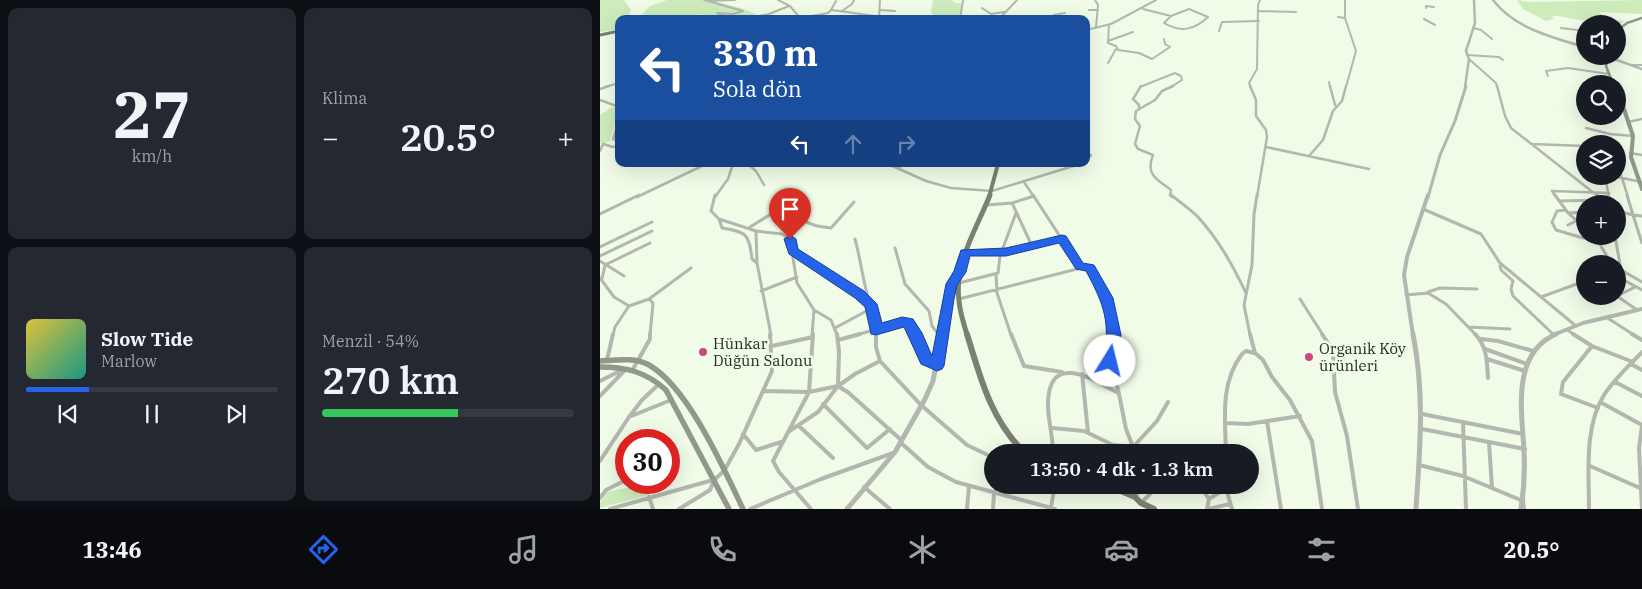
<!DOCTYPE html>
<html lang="tr">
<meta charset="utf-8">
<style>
body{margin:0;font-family:"IBM Plex Serif",serif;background:#242831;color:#f1f3f6;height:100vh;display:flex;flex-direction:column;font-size:19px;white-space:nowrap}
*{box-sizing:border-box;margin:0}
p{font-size:16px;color:#9ea1a6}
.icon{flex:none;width:28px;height:28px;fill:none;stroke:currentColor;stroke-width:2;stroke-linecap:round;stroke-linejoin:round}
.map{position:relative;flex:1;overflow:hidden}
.panel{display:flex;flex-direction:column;gap:8px;padding:8px;background:#0d0f14;width:600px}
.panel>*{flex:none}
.guide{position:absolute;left:15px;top:15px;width:475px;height:152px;border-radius:10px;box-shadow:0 5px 20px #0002;background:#1a4fa0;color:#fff;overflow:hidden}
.buttons{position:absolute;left:976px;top:15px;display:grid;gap:10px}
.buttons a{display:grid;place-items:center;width:50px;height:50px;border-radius:50%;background:#171b24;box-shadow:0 5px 20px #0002;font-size:25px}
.speed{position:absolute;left:15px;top:429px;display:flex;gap:10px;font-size:25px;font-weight:700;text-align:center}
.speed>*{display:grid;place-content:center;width:65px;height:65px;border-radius:50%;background:#171b24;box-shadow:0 5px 20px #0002;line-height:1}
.speed .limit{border:8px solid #d22;background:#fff;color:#111}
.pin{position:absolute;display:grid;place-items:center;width:42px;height:42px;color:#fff;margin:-51px -21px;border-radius:50% 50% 50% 0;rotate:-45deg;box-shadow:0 0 5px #0007}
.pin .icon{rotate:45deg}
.me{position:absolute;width:55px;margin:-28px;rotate:9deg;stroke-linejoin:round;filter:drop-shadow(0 0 4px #0008)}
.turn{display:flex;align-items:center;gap:18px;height:105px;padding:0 15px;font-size:22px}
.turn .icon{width:65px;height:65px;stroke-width:2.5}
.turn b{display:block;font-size:35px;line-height:42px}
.lanes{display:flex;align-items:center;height:48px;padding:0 15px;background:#0003;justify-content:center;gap:25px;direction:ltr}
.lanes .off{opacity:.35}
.big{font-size:38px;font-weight:600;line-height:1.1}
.panel .card{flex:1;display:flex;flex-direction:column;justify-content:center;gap:8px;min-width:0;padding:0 18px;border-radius:10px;background:#242831}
.panel .dial{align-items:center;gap:0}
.dial b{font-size:65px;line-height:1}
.song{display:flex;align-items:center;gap:15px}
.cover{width:60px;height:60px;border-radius:8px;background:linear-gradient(135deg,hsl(50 70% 55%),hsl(170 70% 35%))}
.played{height:5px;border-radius:2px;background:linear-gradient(90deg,#2563eb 25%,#363941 25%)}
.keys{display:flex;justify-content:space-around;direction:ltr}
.heat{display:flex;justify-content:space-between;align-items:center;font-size:28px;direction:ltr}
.charge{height:8px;border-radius:4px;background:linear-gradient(90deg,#34c759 54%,#363941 0)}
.panel .tiles{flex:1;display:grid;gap:8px;grid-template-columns:repeat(2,1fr)}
.trip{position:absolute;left:384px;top:444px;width:275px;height:50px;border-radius:25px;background:#171b24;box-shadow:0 5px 20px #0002;font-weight:600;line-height:50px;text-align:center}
.tabs{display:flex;height:80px;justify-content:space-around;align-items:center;background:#090b0e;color:#9ea1a6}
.tabs .icon{width:35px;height:35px}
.tabs .active{color:#2563eb}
.tabs b{font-size:22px;color:#f1f3f6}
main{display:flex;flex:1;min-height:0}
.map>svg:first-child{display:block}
.green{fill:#ceecbb}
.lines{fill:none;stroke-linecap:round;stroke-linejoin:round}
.minor-far3{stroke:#b2b7af;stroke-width:2}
.minor-far2{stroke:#b2b7af;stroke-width:2.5}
.minor-far1{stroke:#b2b7af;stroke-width:3}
.minor{stroke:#b2b7af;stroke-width:4}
.tertiary-far3{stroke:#b2b7af;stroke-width:2.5}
.tertiary-far2{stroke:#b2b7af;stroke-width:3}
.tertiary-far1{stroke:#b2b7af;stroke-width:4}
.tertiary{stroke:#b2b7af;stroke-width:5}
.secondary-far2{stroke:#91988c;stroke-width:2.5}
.secondary-far1{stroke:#91988c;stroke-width:4}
.secondary{stroke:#91988c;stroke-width:5.5}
.primary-far3{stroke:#798173;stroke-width:3}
.primary-far2{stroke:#798173;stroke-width:4}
.primary-far1{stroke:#798173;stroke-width:5}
.primary{stroke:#798173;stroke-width:6}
.route{fill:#2563eb;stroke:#184099}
.poi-dot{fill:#cf4680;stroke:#f0fbe8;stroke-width:2}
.labels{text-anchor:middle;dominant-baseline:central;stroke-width:5;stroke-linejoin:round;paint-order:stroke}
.poi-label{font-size:15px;fill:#262b24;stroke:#f0fbe8;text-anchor:start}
</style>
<main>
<section class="panel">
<div class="tiles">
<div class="card dial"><b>27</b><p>km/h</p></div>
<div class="card"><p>Klima</p>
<div class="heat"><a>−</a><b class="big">20.5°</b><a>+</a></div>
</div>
<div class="card">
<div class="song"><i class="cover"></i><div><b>Slow Tide</b><p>Marlow</p></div></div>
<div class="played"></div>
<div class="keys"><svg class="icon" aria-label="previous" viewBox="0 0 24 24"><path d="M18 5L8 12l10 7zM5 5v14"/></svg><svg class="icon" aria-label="pause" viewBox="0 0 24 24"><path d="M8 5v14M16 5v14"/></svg><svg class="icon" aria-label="next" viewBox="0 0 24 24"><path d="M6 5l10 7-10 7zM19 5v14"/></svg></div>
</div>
<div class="card"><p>Menzil · 54%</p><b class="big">270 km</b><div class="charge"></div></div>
</div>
</section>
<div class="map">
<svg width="1042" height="509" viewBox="0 0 1042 509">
<rect width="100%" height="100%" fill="#f0fbe8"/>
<path class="green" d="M0,0H24L31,10L28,19H19V29L0,32Z
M67,0H110L144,9L164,18L97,19L100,18L101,14L87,19H43L40,17L50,6Z
M333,0H352L355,3H361L360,19H339L331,13Z
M917,0L931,2L1042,0V14L999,12L1009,19L1024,21L1018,27V24H1002L957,16H952L954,19L946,21L923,9Z
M17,107C20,120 12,129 10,141L2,144L0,142V115L11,108Z
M51,483L49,495L0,508V503L7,492Z"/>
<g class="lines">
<path class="minor-far3" d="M104,0L143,11L133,14L117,13L130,19
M178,0L190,6L201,19
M495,0L498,5L496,27
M745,0V18L756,51L746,87
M109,1L135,0
M382,8L391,14L404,12
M826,8V6L834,7
M543,9L571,16
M589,9L608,17C594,30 581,33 564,23L571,16Z
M231,10L236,1
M280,10L295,11
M489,10H498
M242,11L252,4L254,0
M658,11L696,12
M738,17L745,18
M201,18L228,13L231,10C253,12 276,18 298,17
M279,18L280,0
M143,19L169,14L189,6
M360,19L363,0
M399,19L417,0
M451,19L454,15L465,13
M824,19L835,25
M509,24L508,43L516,46L518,50L539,53L552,59L570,47L565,44L564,39
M873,28L881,30L892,39
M961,28L985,31
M486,30L511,24L556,0
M619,31L622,22L659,21
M508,41L533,32
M867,55L899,57L903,60
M869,59L896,83L897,87
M508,63L516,49
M1033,65H1042
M948,76L946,71L968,68L1009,74
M729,82L730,87
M5,87L19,83
M540,87L575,73L581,76L582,80L571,87
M651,87L649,83L657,69L658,5L660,0"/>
<path class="minor-far2" d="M650,86L656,100V116L666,130L667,137L657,197
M730,86L735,105
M897,86L905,116L911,128L999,197
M0,89L9,86
M0,100L19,107
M539,109V105L533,99L541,86
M19,120L13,139L19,142
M1028,122L1042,119
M986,128L1010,134L1033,136
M931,144L985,146
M666,147L769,169
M0,151L3,144L13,147L19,146
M1030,153L1042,155
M709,156L723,140L733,111L742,101L746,86
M486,160L491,155
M148,164L156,171L164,185
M288,164L326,181L351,188L392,191L480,164
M298,167L309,164
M1018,168L1022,178L1042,182
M1005,176L1009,197
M1009,176L1022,178L1028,197
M424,182L434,197
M952,191L1009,193
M952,191L956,197
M37,197L106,164
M115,197L128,179L133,164
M432,197L434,196
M572,197L570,195L571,190C557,179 545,175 553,155L538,149L535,144L540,126L535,119L536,111L555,100L562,91L573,86"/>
<path class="minor-far1" d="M115,195L111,211L119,219L122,228C147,232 149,234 152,259L157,263L171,335
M433,195L478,264L489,268L507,298L515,335
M571,195C580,202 590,209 598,217C619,240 633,266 646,293
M955,195L968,213L985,228
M997,195L1008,204
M1008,195L1010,204
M1027,195L1033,215L1042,216
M959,201L1003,200
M412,203L432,246
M386,205L412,203L434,196
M823,209L881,234L900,263L976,326
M966,210L957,211L952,222L956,230L983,238L997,239
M1018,211L1033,215L1042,243
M969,213L985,212
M0,214L39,195
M119,219L156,231L157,263
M968,225L976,221
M150,227L176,211L217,226L231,228L254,202
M156,231L182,234L190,239L197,283L214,310L212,335
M995,236C1001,245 1006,257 1013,264
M1015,236L1021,270L1042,282
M255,239C261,261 263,283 270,304
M0,247L52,222
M295,248L305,284L329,311L332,326L339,335
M193,251C208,261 263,291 270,304C275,313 275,325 276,335
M366,252H406L462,238
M0,256L52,231
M0,261L24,276
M900,266L901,270L913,281L911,289L913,296L954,335
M396,274L397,293L411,335
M1018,274L1021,270
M1018,277L1042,290
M0,278L14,297L29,306L15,327L13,335
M2,279L5,265L50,243
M359,283L398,273L400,256L416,213
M161,291L197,277
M828,292L840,288L877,289
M806,295L828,293L846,304L876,335
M1017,296L1037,310
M1017,296L1035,287
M941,297L985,281
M49,299L53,303L50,335
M359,299L481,268
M700,299L723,335
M29,306L49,299L91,268
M214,310L231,320L237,335
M1006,317L1034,335
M868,327L910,329
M235,328L272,308
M967,330L975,335
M256,335L302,322L308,323L316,335
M650,335L644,305L652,265L654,214L657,195"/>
<path class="minor" d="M237,334L239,352L238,386L249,393L300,439
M276,334V347L280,361L321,405L367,445L392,457
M315,334L326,360L337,365
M338,334L342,338
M411,334L424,366L462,372
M515,334L510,361L511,374L518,389L526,429L535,452
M650,334L655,353L663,360L672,377L690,400L712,441L722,509
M722,334L733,351L735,392L747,436L758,509
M875,334C887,346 887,361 888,378
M973,334L992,346L1033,362
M1032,334L1042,340
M881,339L898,341L933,351
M238,340L260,334
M172,346L213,337
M992,346L963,382L961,394L998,408
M885,349L927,364
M887,359L925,371
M7,360L13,334
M1031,364L1042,370
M33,369L50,339V334
M482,374L488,432
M0,381L22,370
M1015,382L1042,396
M164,391L209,392L238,386
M0,396L25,370
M1000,402L1042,425
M223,404L267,448L290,429
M822,414L923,434
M29,417L42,400L59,384
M667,421L681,509
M863,422L866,509
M626,423L648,424L700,416
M199,426L233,458
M1042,426L1039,448L1042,509
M452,428L484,431L513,445L533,447L557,421L568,402
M822,429L889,442
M188,432L218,412L238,386L255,374L280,361
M143,434L156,450L181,442
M300,442L328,467L356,482L455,509
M453,452C453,436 448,421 448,405C448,352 490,377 518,393
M626,452C625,418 620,383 642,354L646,351L654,353
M0,461L29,417L71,400
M819,465L863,476L923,501L924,509
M990,466L1040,488
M592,485L605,493L609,499
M604,485L605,492
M625,485L632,509
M264,487L290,509
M892,488L889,442L925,449
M535,496L541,490V485
M49,497L53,509
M0,498L6,490L26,480
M541,503L559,485
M451,507L455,485
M10,509L113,480
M79,509L110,490L114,480L124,471L139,444L172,371L170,334
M150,509L221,479L293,453
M211,509L179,472L173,461L209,392L213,334
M367,509L369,486
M393,509L394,493L398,485
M607,509L609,499L625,489
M608,509L630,504
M989,509C989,473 984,427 1004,395C1014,379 1029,366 1042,352"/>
<path class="tertiary-far3" d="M893,0C914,28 953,38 985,47
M1006,56L1042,69
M865,87L869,59L866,51L875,23L874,0"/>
<path class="tertiary-far2" d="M828,197L840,155L855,121L866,86"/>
<path class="tertiary-far1" d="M342,335L350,293L360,272
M813,335L804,275L807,257L828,195
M953,335L983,323L1042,309"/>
<path class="tertiary" d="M813,334C825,396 820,447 816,509
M247,509L295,452L325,399L333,381L342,334
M921,509C924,490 925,471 924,451C922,411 911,354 956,334"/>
<path class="secondary-far2" d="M1018,30L1027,23L1042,18
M1009,56L1006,66L1013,84"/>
<path class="secondary-far1" d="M1018,91L1033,136L1031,157L1042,189"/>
<path class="secondary" d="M0,361C16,360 35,357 49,365C88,387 124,469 143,509
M0,367C27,367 46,372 66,390L129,509"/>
<path class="primary-far3" d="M0,35L19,31"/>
<path class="primary-far2" d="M389,197L398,164"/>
<path class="primary-far1" d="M367,335C364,324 360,313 359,301C354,263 376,230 390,195"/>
<path class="primary" d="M367,334C380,377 391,420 424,452
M507,485L535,497L541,503L554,509"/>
</g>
<path class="route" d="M190,235L196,239L198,249L264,291L277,304L282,323L302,317L313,319L322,333L332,356L346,284L354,271L361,250L406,248L462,235L466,236L483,263L494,265L513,298L521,335L517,361L515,365L510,367L506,365L504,361C510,322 505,306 486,271L476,269L459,243L406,256H370L366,272L357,285L354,299L344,366L342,369L337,371L321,364L304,327L276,335L271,334L265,307L255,298L189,254L184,239Z"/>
<g class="poi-dot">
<circle cx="103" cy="352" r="5"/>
<circle cx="709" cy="357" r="5"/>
</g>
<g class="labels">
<g class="poi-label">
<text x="113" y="343">Hünkar<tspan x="113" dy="17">Düğün Salonu</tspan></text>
<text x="719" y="348">Organik Köy<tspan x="719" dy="17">ürünleri</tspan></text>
</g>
</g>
</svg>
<div class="buttons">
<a><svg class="icon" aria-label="sound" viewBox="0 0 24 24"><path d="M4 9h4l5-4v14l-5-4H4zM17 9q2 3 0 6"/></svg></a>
<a><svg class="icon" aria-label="search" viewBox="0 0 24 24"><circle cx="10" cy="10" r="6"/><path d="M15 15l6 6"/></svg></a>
<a><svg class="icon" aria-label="layers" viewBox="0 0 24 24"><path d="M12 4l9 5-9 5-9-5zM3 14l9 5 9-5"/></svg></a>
<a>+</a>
<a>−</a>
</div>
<div class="speed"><div class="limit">30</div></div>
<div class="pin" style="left:190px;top:239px;background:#d93025"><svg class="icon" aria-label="arrive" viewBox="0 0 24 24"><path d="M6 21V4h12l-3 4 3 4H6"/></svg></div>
<svg class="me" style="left:510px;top:361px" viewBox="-20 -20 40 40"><circle r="19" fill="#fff"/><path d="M0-13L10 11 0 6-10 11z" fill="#2563eb"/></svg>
<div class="trip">13:50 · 4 dk · 1.3 km</div>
<div class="guide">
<div class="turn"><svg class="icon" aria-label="left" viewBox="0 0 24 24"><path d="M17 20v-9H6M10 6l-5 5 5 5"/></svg><div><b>330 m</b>Sola dön</div></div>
<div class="lanes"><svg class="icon" aria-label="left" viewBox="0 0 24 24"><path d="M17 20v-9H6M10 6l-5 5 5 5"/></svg><svg class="icon off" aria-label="ahead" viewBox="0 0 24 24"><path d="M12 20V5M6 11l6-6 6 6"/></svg><svg class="icon off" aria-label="right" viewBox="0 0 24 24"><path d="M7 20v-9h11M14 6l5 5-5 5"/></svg></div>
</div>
</div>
</main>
<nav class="tabs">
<b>13:46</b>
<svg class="icon active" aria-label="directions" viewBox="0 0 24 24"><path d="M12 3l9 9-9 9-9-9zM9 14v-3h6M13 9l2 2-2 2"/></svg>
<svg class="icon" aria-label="music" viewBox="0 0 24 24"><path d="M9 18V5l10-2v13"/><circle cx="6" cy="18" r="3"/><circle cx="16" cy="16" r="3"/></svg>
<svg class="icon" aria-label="phone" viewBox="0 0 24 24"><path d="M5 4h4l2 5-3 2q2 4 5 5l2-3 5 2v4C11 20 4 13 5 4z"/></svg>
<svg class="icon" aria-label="climate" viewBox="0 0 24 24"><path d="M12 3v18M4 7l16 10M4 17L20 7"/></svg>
<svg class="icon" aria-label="car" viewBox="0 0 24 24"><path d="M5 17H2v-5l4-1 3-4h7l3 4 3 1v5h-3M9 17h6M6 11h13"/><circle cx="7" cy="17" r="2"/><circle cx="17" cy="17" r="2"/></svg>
<svg class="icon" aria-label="filters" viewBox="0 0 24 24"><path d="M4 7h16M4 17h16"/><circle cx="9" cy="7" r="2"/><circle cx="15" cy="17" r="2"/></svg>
<b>20.5°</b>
</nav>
